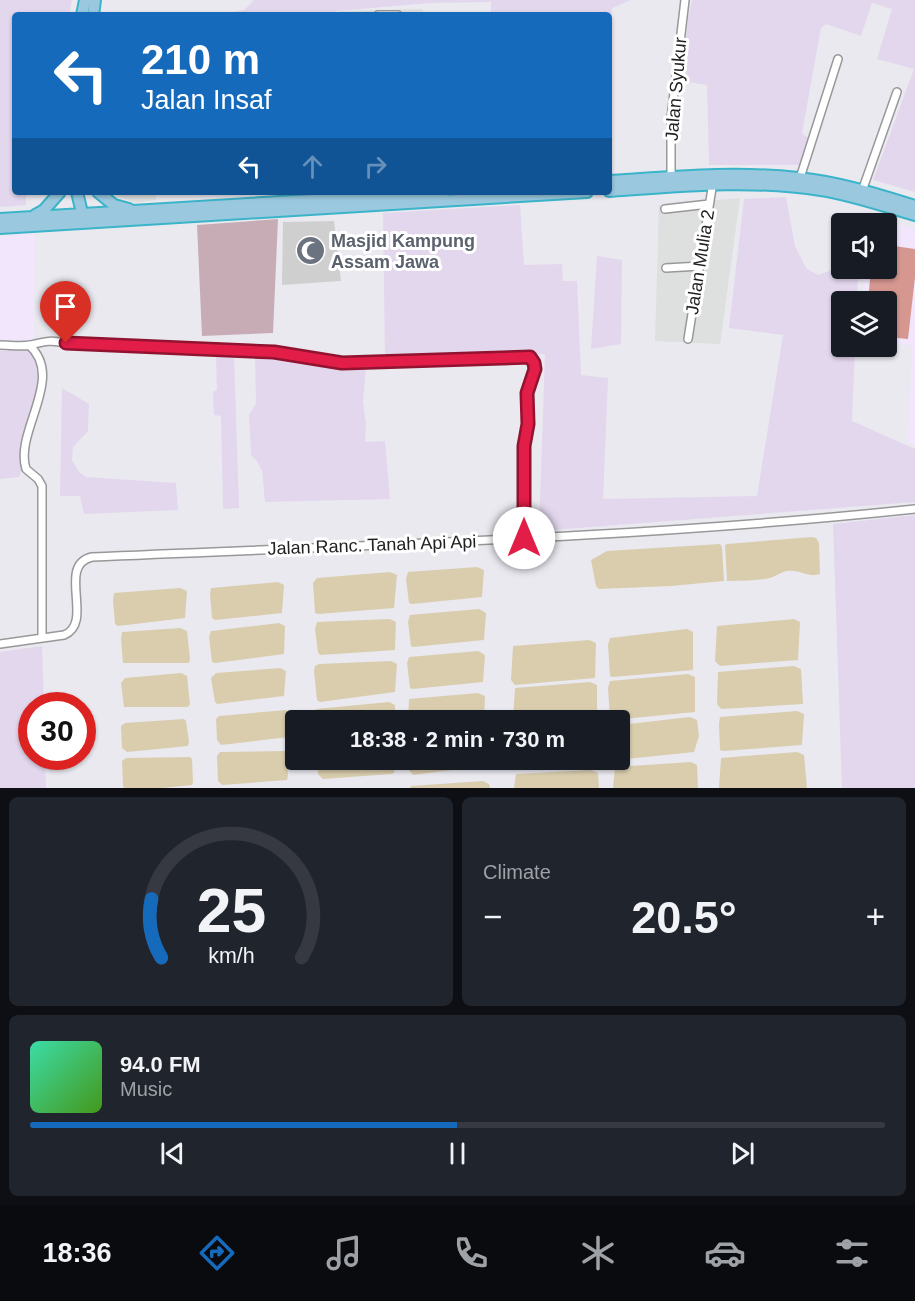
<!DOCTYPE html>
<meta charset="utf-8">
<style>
body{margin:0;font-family:Helvetica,sans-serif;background:#20242c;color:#f1f3f6;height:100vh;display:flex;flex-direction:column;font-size:22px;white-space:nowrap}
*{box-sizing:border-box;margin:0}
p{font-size:20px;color:#9ea1a6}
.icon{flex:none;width:33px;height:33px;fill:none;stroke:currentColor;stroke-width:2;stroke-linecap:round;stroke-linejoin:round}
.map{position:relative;height:788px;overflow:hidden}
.drawer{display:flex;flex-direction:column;gap:9px;padding:9px;background:#0d0f14;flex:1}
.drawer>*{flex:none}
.guide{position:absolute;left:12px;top:12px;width:600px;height:183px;border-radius:6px;box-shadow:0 2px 4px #0004;background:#166abc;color:#fff;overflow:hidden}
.controls{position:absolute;left:831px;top:213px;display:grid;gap:12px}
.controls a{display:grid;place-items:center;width:66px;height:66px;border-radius:6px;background:#171b24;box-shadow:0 2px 4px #0004;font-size:30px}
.speed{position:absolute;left:18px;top:692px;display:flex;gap:12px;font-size:30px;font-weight:700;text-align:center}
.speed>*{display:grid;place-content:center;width:78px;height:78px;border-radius:50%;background:#171b24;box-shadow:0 2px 4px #0004;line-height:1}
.speed .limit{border:9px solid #d22;background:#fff;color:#111}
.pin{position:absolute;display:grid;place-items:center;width:51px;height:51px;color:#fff;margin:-62px -26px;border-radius:50% 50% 50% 0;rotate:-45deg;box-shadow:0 0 6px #0007}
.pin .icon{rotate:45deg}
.me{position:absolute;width:66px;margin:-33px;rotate:0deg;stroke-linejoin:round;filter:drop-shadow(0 0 4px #0008)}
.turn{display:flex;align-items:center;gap:21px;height:126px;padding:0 30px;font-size:27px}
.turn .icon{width:78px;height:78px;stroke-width:2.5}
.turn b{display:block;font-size:42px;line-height:51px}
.lanes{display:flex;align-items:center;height:57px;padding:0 30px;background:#0003;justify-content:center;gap:30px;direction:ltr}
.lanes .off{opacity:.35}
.big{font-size:45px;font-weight:700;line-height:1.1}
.drawer .card{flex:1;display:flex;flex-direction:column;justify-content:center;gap:9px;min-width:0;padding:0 21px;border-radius:9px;background:#20242c}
.drawer .dial{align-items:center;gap:0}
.dial svg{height:156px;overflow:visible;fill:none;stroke:#363941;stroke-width:7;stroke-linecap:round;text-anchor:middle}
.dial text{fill:#f1f3f6;stroke:none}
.song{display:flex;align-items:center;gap:18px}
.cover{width:72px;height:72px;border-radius:9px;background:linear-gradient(135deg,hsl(160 70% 55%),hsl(100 70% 35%))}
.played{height:6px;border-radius:3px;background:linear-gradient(90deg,#166abc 50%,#363941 50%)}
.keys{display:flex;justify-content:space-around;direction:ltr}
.heat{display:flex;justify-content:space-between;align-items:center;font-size:33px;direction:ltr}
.drawer .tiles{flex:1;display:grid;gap:9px;grid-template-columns:1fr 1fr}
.card:last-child{grid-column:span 2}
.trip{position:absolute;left:285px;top:710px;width:345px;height:60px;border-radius:6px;background:#171b24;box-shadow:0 2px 4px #0004;font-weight:700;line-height:60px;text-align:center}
.dock{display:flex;height:96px;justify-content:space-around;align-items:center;background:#090b0e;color:#9ea1a6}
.dock .icon{width:42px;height:42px}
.dock .active{color:#166abc}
.dock b{font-size:27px;color:#f1f3f6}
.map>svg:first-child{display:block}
.residential{fill:#dedfdf}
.education{fill:#f1e6fc}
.religious{fill:#cfcfcf}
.farmland{fill:#e3d7ed}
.cemetery{fill:#c7acb6}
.pitch{fill:#d69790}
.water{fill:#d9cdae}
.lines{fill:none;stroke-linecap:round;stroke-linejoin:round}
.minor-casing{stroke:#989898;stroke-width:10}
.highway-casing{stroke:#3bb4c9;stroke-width:14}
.minor{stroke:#fff;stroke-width:7}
.highway{stroke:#9ac9df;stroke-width:10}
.route-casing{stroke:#92132f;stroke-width:15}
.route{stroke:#e11d48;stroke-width:10}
.labels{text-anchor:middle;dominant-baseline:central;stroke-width:6;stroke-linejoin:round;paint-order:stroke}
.street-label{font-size:18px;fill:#212121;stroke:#fff}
.worship-label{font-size:18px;font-weight:bold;fill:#5b616d;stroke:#fff;text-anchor:start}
</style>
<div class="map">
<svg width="915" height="788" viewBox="0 0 915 788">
<rect width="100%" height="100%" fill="#eae9f0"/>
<path class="residential" d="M423,9V15H341L340,11Z
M109,192H156V200L135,203Z
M740,198L720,344L655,341L659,205Z"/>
<path class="education" d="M869,216L915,229V445L908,443L912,346L887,342L886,302H862L864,269L886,268V224L868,223Z
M35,232L34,342H0V237Z"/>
<path class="religious" d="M334,221L341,281L282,285L283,222Z"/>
<path class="farmland" d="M0,0H72L69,15H15V192H26V205L0,207Z
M254,0H631L612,8L609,47V15H491V2L430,3L336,11V15H217L244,10Z
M692,0H915V192L873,180L914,69L877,59L892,9L872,3L861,36L826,24L821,28L802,133L808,138L799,165H709L707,85L681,81L688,19Z
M786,197L795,246L806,268L818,275L840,267L841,264L842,268L858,269L857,301L842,302V346L855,347L852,421L915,449V502L539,531L545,354L385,358L383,213L520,205L524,265L562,264L563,281H577L581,375L608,378L603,499L757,496L783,335L729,328L744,199Z
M597,256L622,260L621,344L591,349Z
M30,349L36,362L39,389L23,468L19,477L0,479V351Z
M234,355L239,508L223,509L221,416L214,415L213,392L217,390L216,357Z
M255,356L331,368L366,366L363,402L366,423L365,442L385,441L390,499L265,502L262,471L257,461L251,455L249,415L256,403Z
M62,388L89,404L88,431L73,447L72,460L79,472L86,477L176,483L178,510L84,514L80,496H60Z
M915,515V788H842L833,524Z
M42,646L44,705H32V756H45L46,788H0V652Z"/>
<path class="cemetery" d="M278,219L273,333L202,336L197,225Z"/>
<path class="pitch" d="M887,245L915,249V277L908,339L887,337L886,302L868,301L871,269L886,268Z"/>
<path class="water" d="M812,537L816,538L819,543L820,574C809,578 799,569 787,571C781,572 776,576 770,578C756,581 741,581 727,581L725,545L727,544Z
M720,544L722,547L724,581L671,586L599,589L596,586L591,560L607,551Z
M477,567L484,570L482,597L412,604L409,603L406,579L408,572Z
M390,572L397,575L394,608L318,614L315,613L313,583L317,578Z
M278,582L284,585L282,613L215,620L212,618L210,594L211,588Z
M180,588L187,591L185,618L118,626L115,624L113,600L114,593Z
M479,609L486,613L484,640L413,647L411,646L408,622L410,615Z
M390,619L396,622L395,650L321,655L318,653L315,629L317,622Z
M794,619L800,622L798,660L720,666L715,661L717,626Z
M279,623L285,626L284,654L215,663L212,662L209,637L211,631Z
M180,628L187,631L190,659L189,663H123L121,639L122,632Z
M687,629L693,632V670L613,677L610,676L608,645L610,638Z
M589,640L596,643L595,678L515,685L511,680L513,646Z
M478,651L485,655L483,682L413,689L410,688L407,663L409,657Z
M391,661L397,664L395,692L320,702L317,700L314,671L315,666L319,664Z
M794,666L801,669L803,704L721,709L717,704L718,672Z
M280,668L286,671L284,696L217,704L215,702L211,678L216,673Z
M181,673L187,676L190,704L188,707H124L121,683L125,678Z
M688,674L695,677V712L613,720L610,718L608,688L610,681Z
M590,682L597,685V716L595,720H513L515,688Z
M478,693L485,696L484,720H408L409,699Z
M389,702L395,705V720H313V714L316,709Z
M286,710L288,713L291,734L289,737L221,745L217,740L216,719L219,716Z
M797,711L804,714L802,745L723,751L720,750L719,724L720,717Z
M690,717L697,720L699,736L694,752L617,760L616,759H620V725Z
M184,719L186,721L189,742L188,746L127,752L122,748L121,726L125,723Z
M285,751L287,754L288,776L287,780L222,785L218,781L217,756L220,752Z
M797,752L804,755L807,788H719L721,758Z
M190,757L192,759L193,782L192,785L163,788H124L123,786L122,761L126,758Z
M318,759H396L394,773L391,774L323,779L318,774Z
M409,759H488L487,765L483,766L413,775L409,770Z
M514,759H600L599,765L595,766L518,767L515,766Z
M691,762L697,765L698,788H613L615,767Z
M591,770L598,773L599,788H514L516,774Z
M483,781L489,784L490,788H410L411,786Z"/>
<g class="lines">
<defs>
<path id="minor" d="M378,15H398
M671,177V118L685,0
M800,178L838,59
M862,191L897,92
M665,209L709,204
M666,268L700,266
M688,339L713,182
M0,345C10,345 21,347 31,345C46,341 51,340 66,343L275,352L342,363L530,357L534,363L535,369L527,393L528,424L524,445V538
M29,345C66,378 14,431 26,469L38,479L42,486V637
M0,644L64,635C95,623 56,565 92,557C367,545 642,538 915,509"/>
<path id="highway" d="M82,15L85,0
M93,15L95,0
M609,181C672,177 736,171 798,178C838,182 877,194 915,206
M609,191C679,186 751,179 821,190C853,195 884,206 915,215
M77,192L84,221
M98,192L114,205L129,209
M35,215L44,210L60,192
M0,219L444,192
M0,228L587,192"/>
</defs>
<use href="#minor" class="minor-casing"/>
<use href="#highway" class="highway-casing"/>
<use href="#minor" class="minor"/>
<use href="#highway" class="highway"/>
</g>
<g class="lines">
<defs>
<path id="route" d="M66,343L274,352L342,363L530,357L534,363L535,369L527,393L528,424L524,446V538"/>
</defs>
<use href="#route" class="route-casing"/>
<use href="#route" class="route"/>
</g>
<defs>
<symbol id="mosque-disc" viewBox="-11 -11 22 22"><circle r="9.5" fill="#6b7280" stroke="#fff"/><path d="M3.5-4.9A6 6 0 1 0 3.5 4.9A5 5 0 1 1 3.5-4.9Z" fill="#fff"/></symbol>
</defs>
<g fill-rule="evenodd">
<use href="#mosque-disc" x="294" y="234" width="33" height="33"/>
</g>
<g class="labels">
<g class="street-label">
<text transform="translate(676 89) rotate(-85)">Jalan Syukur</text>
<text transform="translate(700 262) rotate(-81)">Jalan Mulia 2</text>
<text transform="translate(372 545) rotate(-2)">Jalan Ranc. Tanah Api Api</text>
</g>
<g class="worship-label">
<text x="331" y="241">Masjid Kampung<tspan x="331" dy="21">Assam Jawa</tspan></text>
</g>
</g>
</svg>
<div class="controls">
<a><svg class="icon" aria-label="sound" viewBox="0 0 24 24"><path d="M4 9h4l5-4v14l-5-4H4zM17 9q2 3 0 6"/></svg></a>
<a><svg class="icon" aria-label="layers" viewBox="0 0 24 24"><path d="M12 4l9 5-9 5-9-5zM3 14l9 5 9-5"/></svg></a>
</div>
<div class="speed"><div class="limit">30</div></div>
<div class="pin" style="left:66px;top:343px;background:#d93025"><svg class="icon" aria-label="arrive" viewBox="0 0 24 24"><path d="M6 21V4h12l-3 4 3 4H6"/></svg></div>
<svg class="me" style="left:524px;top:538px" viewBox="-20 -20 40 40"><circle r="19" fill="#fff"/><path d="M0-13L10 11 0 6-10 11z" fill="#e11d48"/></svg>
<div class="trip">18:38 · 2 min · 730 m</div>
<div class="guide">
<div class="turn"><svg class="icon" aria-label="left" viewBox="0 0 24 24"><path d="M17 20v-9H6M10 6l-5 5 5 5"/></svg><div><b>210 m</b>Jalan Insaf</div></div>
<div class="lanes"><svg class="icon" aria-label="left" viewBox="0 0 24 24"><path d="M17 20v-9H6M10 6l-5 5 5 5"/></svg><svg class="icon off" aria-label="ahead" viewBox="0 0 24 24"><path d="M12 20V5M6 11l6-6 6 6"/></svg><svg class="icon off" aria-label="right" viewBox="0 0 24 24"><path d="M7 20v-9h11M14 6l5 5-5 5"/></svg></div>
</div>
</div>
<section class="drawer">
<div class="tiles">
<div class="card dial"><svg viewBox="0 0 100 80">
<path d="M14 69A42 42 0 1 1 86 69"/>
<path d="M14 69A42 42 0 0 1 9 39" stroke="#166abc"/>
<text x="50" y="56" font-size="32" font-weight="700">25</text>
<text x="50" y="72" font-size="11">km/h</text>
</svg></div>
<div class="card"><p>Climate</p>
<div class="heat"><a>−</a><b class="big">20.5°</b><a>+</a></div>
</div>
<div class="card">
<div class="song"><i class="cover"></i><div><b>94.0 FM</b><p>Music</p></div></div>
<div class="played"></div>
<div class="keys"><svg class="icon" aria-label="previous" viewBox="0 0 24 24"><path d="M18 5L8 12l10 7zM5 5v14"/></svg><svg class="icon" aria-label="pause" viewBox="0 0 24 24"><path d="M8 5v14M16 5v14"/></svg><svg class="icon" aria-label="next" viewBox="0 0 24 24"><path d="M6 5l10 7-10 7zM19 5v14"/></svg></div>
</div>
</div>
</section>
<nav class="dock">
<b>18:36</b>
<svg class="icon active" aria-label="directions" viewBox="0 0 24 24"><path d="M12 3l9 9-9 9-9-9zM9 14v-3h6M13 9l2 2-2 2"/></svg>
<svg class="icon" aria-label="music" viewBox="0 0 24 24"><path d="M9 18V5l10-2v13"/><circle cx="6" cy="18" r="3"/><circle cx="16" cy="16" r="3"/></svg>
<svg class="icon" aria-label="phone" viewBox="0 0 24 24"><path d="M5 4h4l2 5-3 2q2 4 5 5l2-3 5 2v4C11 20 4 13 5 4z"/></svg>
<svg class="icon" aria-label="climate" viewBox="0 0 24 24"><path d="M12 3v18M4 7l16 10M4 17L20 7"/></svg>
<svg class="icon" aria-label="car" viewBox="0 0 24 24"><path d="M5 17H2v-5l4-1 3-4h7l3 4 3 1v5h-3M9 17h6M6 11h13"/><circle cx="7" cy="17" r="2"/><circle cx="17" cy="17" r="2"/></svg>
<svg class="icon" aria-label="filters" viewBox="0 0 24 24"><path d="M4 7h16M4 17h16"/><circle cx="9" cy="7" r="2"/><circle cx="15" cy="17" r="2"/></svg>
</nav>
